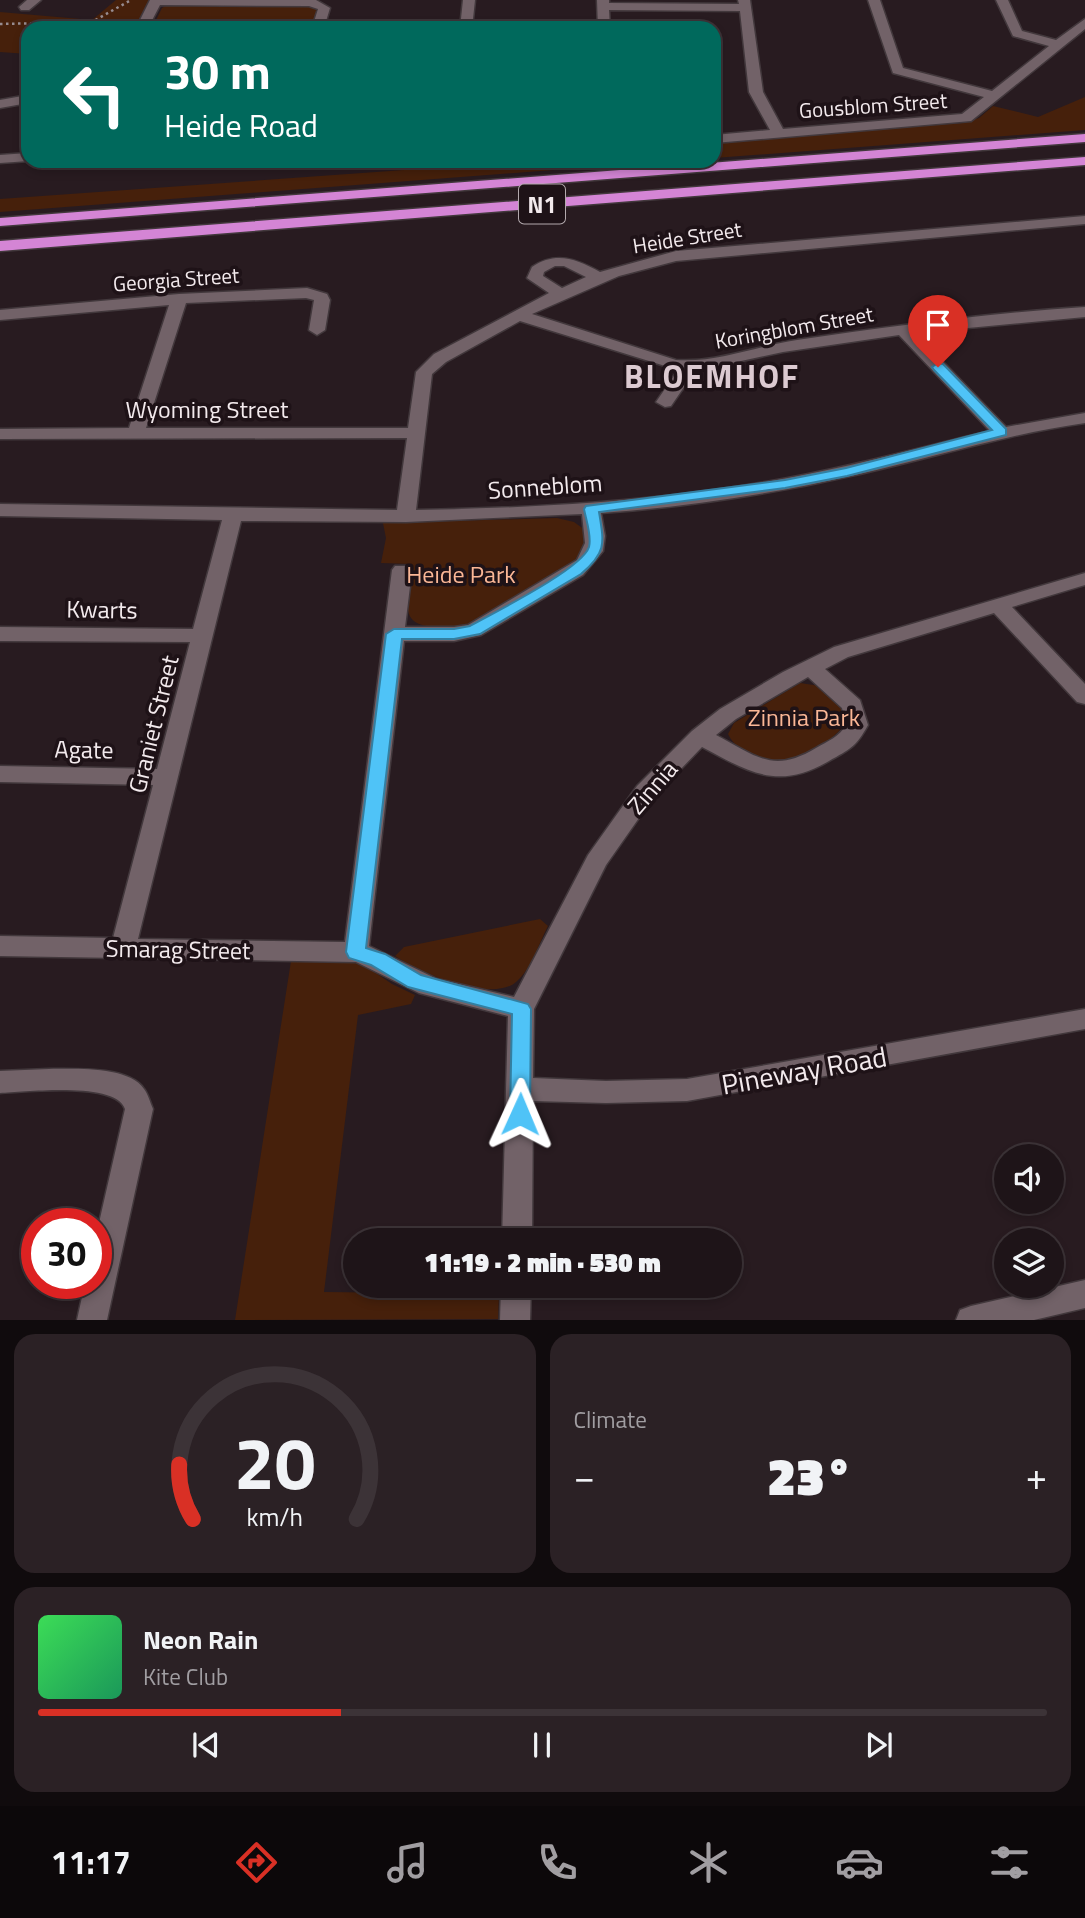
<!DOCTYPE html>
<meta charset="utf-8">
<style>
body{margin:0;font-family:"Titillium Web",sans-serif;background:#2b2125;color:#f1f3f6;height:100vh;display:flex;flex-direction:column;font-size:26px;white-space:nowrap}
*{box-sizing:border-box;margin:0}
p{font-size:23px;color:#a19ea2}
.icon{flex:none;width:38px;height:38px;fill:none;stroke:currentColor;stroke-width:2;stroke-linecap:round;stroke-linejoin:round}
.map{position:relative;height:1320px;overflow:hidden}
.panel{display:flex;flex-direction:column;gap:14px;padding:14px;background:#100b0d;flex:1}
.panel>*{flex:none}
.banner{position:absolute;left:21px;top:21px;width:700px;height:147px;border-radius:21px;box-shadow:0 4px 10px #0003,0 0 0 2px #3c3337;background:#00695c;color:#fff;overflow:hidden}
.controls{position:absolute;left:994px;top:1144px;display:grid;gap:14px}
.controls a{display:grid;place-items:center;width:70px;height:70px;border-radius:50%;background:#1e1418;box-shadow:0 4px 10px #0003,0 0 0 2px #3c3337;font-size:35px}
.speed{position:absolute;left:21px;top:1208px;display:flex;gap:14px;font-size:35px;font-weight:700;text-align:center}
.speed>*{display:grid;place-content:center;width:91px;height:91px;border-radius:50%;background:#1e1418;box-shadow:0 4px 10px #0003,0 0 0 2px #3c3337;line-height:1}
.speed .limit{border:10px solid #d22;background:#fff;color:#111}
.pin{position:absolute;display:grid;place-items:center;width:60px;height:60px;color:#fff;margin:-72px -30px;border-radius:50% 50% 50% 0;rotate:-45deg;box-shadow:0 0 7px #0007}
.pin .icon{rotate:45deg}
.me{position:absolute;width:77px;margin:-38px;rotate:1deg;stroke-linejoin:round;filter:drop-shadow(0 0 5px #0008)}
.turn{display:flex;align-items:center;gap:24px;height:147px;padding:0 28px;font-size:32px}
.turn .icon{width:91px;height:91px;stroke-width:2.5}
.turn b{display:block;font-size:49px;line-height:60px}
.big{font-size:52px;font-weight:800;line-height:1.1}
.panel .widget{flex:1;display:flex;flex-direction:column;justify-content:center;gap:10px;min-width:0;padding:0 24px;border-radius:21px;background:#2b2125}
.panel .dial{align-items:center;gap:0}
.dial svg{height:182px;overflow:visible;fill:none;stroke:#3c3337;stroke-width:7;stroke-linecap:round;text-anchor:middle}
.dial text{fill:#f1f3f6;stroke:none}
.song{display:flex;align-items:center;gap:21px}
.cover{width:84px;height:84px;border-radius:10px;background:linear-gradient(135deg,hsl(130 70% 55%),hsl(150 70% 35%))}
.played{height:7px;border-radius:4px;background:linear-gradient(90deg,#d93025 30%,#3c3337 30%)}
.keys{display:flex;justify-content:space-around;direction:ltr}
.heat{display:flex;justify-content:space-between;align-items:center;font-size:38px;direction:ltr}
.panel .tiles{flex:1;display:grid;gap:14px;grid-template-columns:1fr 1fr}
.widget:last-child{grid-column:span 2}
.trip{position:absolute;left:343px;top:1228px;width:399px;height:70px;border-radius:35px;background:#1e1418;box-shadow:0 4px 10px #0003,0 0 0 2px #3c3337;font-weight:800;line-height:70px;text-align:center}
.tab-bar{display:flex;height:112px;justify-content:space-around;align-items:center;background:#0c080a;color:#a19ea2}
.tab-bar .icon{width:49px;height:49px}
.tab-bar .selected{color:#d93025}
.tab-bar b{font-size:32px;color:#f1f3f6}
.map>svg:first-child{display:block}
.green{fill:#46200b}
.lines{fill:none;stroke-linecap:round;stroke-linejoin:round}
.minor-casing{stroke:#42383c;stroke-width:3}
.highway-casing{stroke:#42383c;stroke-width:3}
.path{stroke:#978c90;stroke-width:2.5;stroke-dasharray:2.5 3.5;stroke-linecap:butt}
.minor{fill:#726268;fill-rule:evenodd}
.highway{fill:#d485d5;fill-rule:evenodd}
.route{fill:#4fc3f7;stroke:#337fa1;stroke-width:2}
.labels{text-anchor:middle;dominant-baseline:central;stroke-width:7;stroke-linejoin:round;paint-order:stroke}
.far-street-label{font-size:21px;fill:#f3eaed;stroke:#1e1217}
.shield{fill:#1e1217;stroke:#b3a9ad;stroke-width:2}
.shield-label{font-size:23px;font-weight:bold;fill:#f3eaed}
.street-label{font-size:24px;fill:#f3eaed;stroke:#1e1217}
.park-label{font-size:24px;fill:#fbb796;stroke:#1e1217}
.near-street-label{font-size:28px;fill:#f3eaed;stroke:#1e1217}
.district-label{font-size:32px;font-weight:bold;letter-spacing:2px;fill:#dccad1;stroke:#1e1217}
</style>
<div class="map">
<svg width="1085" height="1320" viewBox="0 0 1085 1320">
<rect width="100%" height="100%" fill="#281b20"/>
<path class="green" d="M116,0H149L135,28H28V54L0,52V12L92,20Z
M304,3L317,8L312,28H152L162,8L167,5Z
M1085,97V130L714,158V142L963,123L979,118L993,106L1038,117Z
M487,161H671L0,212V199L446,167Z
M557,518L574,522L585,530L586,547L578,559L471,624C457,627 415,633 409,614C404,601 411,578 412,564L381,563L386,538L383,523Z
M800,683L820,686L842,703L846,721C842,734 804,760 790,762C770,765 736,753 728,734L734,723Z
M540,919L548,926C539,943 531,970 516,982C492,1003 419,973 395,956L404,947Z
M291,961L361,963L392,984L415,995L411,1004L358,1015L324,1292L499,1294L498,1319L235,1320Z"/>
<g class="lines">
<defs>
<path id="minor" d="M27,0H41L29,10H21L19,7Z
M150,0H316L330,8L324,28H312L318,9L309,6L160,5L148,28H136Z
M463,0H475L472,28H460Z
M597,0H609V3L739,4L738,0H750L763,92L783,129L962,114L984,97L893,73L868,0H880L903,68L992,91L1049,46L1013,36L996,0H1008L1022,31L1056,40L1085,19V29L971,121L714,143V135L770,130L749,92L740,11L609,10L610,28H598Z
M28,95V103L0,108V100Z
M28,153L29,161L0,163V155Z
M1085,216V224L676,261L619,276L532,314L676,360C717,363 756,346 797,340C893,326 988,313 1085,307V317L915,333L1006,427L1085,413V423C1007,434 932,458 855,475C772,494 687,507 601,513L605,536L603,551L583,575L481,635L454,641H404L369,946L437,979L514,997L588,855L637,786L692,731L720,709L783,672L834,647L1085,573V585L1012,607L1085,684V704L1077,702L994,613L848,657L825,669L860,700L868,725C856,747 850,749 829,761C778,791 749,772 702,747L653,798L606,865L534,1009L533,1078L606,1081L687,1079L1085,1009V1029L687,1101L606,1103L533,1101L532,1241H502L508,1016L419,993L356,962L0,956V936L113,938L153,785L0,782V766L157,769L190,642L0,641V627L193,629L222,520L0,516V504L397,510L407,438L0,439V429L129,428L169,305L0,320V310L179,294L307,288L327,294L330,300L325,330L317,335L309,330L314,300L306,298L186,303L146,428H408L416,372L434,354L549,293L527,278L532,267C556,251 576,259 600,272L676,251ZM555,266H564L586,277L562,288L543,276L544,272ZM520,321L678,370L656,402L665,407L671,406L695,371L783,352L899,335L990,431C915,449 842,469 766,482C651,502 533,508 416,510L432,374L446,362ZM582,514L585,543L577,560L468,625L454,627H405L412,570L409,566H395L392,570L345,942L138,939L241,521L406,522ZM808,677L842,708L846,725C839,737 828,741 816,748C773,774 756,756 716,735L736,719Z
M49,1069C74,1069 129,1066 144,1089C148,1094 150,1102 153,1109L107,1320H77L85,1283H96V1236L125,1109C116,1081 26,1092 0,1093V1071Z
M1085,1280V1308L1034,1320H956L960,1310L971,1306Z
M501,1286H531L530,1320H500Z"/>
<path id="highway" d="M1085,134V142L0,226V218Z
M1085,157V165L0,251V241Z"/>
</defs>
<use href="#minor" class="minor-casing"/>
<use href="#highway" class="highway-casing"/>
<path class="path" d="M0,24L92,22L131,0"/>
<use href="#minor" class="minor"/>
<use href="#highway" class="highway"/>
</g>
<path class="route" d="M938,363L943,364L1006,429V435L847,476L785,488L599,512C604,543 607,552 581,574L480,634L454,639H402L366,948L385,954L421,975L528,1004L531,1009L530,1114L527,1121L520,1123L513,1121L510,1114L512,1014L408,987L371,965L349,958L346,952L386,634L394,629H454L470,626C493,613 582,569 589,547C592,536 586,520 584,509L586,506L785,480L846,468L992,430L934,370L932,367Z"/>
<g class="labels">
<g class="far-street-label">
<text transform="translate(873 105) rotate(-4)">Gousblom Street</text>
<text transform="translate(687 237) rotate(-9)">Heide Street</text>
<text transform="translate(176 279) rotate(-4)">Georgia Street</text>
<text transform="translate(794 327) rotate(-10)">Koringblom Street</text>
</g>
<rect class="shield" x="519" y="184.5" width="46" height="39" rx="5"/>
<g class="shield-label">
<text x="542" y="204">N1</text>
</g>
<g class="street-label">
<text x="207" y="409">Wyoming Street</text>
<text transform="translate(545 486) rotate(-4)">Sonneblom</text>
<text transform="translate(102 609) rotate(1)">Kwarts</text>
<text transform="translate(153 724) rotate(-76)">Graniet Street</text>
<text transform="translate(84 749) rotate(1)">Agate</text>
<text transform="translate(652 787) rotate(-49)">Zinnia</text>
<text transform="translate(178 949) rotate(1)">Smarag Street</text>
</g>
<g class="park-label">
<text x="461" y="574">Heide Park</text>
<text x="804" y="717">Zinnia Park</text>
</g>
<g class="near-street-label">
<text transform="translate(804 1070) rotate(-10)">Pineway Road</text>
</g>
<g class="district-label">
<text x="712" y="376">BLOEMHOF</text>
</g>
</g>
</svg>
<div class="controls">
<a><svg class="icon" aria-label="sound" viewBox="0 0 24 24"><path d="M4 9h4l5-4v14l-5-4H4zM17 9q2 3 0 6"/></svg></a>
<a><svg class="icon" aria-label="layers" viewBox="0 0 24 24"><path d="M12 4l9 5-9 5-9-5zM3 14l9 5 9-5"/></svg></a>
</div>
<div class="speed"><div class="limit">30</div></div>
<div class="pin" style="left:938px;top:367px;background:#d93025"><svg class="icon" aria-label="arrive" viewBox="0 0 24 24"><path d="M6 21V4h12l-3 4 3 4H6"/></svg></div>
<svg class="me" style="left:520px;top:1114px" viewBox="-20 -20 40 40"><path d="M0-17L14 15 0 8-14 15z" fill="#4fc3f7" stroke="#fff" stroke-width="4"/></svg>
<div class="trip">11:19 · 2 min · 530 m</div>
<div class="banner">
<div class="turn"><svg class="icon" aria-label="left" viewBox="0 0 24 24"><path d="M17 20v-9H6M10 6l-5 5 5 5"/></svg><div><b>30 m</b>Heide Road</div></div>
</div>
</div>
<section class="panel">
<div class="tiles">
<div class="widget dial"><svg viewBox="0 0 100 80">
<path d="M14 69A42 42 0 1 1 86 69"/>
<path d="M14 69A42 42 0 0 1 8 45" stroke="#d93025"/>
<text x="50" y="56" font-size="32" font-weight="700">20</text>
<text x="50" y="72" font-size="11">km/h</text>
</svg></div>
<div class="widget"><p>Climate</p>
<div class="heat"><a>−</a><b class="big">23°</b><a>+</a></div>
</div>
<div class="widget">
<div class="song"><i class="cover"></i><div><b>Neon Rain</b><p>Kite Club</p></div></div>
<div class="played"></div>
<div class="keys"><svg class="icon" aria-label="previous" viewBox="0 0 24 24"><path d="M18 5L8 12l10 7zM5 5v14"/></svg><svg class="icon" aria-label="pause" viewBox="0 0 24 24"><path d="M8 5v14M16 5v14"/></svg><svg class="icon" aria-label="next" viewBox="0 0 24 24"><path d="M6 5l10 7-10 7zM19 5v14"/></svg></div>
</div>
</div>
</section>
<nav class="tab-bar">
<b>11:17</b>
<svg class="icon selected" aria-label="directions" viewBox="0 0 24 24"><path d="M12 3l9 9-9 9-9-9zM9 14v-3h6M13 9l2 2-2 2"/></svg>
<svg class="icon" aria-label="music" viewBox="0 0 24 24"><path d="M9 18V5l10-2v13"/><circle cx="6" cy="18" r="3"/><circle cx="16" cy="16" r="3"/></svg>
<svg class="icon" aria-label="phone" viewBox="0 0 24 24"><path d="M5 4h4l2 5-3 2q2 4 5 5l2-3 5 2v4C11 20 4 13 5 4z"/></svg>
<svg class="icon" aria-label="climate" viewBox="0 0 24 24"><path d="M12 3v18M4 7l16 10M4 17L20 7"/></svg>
<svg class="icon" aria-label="car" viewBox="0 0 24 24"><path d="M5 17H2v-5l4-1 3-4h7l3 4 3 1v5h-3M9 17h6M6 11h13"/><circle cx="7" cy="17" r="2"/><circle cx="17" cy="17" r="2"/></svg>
<svg class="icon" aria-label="filters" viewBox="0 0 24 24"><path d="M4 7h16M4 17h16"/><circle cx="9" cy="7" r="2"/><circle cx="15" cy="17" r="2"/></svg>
</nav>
